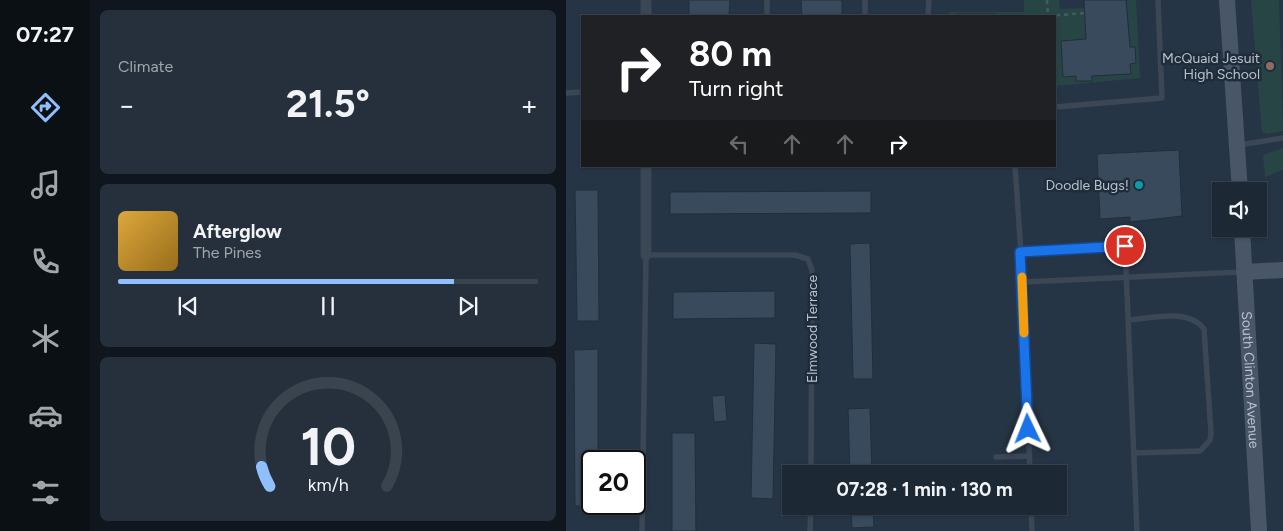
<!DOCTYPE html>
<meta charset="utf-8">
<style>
body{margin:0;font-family:Figtree,sans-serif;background:#25303c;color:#f1f3f6;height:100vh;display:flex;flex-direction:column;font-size:19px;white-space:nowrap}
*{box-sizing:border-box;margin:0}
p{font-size:16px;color:#a0a6ac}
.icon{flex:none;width:28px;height:28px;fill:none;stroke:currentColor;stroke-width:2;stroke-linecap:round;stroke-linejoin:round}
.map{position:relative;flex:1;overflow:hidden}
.sheet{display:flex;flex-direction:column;gap:10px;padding:10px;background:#0f161d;width:476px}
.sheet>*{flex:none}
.top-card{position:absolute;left:15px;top:15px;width:475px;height:152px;border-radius:0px;box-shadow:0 1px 4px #0004,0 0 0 1px #3a444f;background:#202124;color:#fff;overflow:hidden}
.controls{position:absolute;left:646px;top:182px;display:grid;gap:10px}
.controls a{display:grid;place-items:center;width:55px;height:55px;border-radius:0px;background:#1c2834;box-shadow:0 1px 4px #0004,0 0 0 1px #3a444f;font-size:25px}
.speed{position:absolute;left:15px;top:450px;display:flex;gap:10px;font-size:25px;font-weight:700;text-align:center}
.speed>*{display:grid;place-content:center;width:65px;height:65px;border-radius:50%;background:#1c2834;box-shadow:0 1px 4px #0004,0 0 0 1px #3a444f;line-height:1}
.speed .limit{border:2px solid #111;border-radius:8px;background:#fff;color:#111}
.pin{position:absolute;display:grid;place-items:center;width:42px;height:42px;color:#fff;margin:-21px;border:2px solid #fff;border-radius:50%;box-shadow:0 1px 5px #0007}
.me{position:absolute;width:55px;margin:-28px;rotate:358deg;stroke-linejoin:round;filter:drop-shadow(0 0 4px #0008)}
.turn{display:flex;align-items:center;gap:18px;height:105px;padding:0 25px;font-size:22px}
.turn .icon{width:65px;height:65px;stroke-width:2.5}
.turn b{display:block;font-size:35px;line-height:42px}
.lanes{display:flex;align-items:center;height:48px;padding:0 25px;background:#0003;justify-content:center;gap:25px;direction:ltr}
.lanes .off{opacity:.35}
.big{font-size:38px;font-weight:700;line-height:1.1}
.sheet .widget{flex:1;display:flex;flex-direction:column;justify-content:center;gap:8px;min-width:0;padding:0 18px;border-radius:8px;background:#25303c}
.sheet .dial{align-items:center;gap:0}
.dial svg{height:130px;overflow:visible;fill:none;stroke:#3a444f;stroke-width:7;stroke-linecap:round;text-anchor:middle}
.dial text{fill:#f1f3f6;stroke:none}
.song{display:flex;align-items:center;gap:15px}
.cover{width:60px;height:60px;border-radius:8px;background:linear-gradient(135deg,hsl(40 70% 55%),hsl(40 70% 35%))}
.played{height:5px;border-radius:2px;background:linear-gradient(90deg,#8fc0fd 80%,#3a444f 80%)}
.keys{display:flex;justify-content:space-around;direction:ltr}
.heat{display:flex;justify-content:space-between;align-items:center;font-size:28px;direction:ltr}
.trip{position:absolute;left:216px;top:465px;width:285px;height:50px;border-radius:0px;background:#1c2834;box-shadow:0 1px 4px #0004,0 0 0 1px #3a444f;font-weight:700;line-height:50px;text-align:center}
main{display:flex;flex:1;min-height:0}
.tabs{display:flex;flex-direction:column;width:90px;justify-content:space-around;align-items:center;background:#0b1015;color:#a0a6ac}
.tabs .icon{width:35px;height:35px}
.tabs .current{color:#8fc0fd}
.tabs b{font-size:22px;color:#f1f3f6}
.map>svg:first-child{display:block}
.green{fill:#284546}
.building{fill:#384a5b;stroke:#222e3c}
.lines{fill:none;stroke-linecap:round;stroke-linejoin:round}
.path{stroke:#425d5e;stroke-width:2.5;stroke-dasharray:4 4;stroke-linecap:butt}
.lane{stroke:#3b4755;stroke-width:5.5}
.street{stroke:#3b4755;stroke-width:11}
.secondary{stroke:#495668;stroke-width:16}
.route-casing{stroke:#114b97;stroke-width:12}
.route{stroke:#1a73e8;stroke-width:9}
.slow{stroke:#f59e0b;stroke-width:9}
.education-dot{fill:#8d6e63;stroke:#1f2c3a;stroke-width:2}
.culture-dot{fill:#0f9aa8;stroke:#1f2c3a;stroke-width:2}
.labels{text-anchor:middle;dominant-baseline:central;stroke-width:5;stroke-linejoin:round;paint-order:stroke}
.poi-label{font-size:14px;fill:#b9c2ce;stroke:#1f2c3a;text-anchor:end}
.street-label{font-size:14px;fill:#b9c2ce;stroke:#1f2c3a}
</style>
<main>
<nav class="tabs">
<b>07:27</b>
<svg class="icon current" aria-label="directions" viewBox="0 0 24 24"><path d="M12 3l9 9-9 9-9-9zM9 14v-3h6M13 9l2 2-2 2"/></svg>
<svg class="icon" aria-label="music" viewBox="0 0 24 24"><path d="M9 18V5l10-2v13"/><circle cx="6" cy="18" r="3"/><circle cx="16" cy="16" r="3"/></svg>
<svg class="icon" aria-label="phone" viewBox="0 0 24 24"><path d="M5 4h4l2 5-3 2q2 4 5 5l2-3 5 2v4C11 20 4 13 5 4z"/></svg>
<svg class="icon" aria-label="climate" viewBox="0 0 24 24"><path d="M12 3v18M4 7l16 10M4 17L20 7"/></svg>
<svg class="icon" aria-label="car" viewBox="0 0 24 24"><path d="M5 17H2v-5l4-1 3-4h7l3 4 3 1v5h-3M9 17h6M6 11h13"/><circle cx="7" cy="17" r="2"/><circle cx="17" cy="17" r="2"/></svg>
<svg class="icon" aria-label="filters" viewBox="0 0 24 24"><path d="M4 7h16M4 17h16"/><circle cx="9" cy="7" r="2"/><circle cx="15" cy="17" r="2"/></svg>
</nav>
<section class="sheet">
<div class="widget"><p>Climate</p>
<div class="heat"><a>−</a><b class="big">21.5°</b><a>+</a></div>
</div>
<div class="widget">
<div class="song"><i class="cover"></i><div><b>Afterglow</b><p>The Pines</p></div></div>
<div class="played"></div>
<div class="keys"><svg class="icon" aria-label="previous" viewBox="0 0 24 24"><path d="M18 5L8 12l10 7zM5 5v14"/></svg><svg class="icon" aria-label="pause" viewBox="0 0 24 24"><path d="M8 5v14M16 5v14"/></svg><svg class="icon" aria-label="next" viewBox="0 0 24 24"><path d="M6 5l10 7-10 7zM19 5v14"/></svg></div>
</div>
<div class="widget dial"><svg viewBox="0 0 100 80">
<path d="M14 69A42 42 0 1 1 86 69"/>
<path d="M14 69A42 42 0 0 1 9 57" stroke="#8fc0fd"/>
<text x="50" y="56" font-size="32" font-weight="700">10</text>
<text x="50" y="72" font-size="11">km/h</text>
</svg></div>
</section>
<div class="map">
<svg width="717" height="531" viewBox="0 0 717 531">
<rect width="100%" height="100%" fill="#263545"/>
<path class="green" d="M458,0H493L494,9L519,8L520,39L495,41L497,77L510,76V81H526V76L565,74L564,64L570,63L569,47H564L556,6H561V0H570L574,78L489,86V16H431L430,13H391L390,16H383V12H458Z
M685,0H713L717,131L701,134L696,132Z
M717,148V170L699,177L697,155Z"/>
<path class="building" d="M123,0H164L163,16H123Z
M235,0H276V16H236Z
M518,0H560L564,47H569L570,63L564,64L565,74L526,76V81H510V76L497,77L495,41L520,39Z
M613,150L616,216L564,222V217L534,219L531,154Z
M9,190H32L33,321H11Z
M305,191V213L104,214V192Z
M304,243L307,379H287L284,244Z
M209,291V318L107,319V292Z
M188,343L210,344L207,499L185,498Z
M32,349V461H26V506H9L8,350Z
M159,395L161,421L148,422L146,396Z
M304,408L306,474H284L282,409Z
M106,433H129L130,531H106Z
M285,506H307L308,527L286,528Z"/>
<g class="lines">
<path class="path" d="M481,0L482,16
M482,16L519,13
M489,64L490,86"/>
<path class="lane" d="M201,16V0
M299,16V0
M362,16L363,0
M0,93L16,92
M489,107L596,98L592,0
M673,145L717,138
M449,166L457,282L676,272
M455,251L559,246L571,531
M457,282L464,474
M563,320C585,318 623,308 638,329L645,433L644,440L634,451L568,453
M430,457L463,456
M465,506L466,531
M76,531L80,255H229L242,259L246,270L245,474
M244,531L245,506"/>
<path class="street" d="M80,0V16
M80,255V166"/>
<g class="secondary">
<path d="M661,0L674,191"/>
<path id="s1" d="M676,229L693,531"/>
<path d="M679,272L717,270"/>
</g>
</g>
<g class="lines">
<defs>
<path id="route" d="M462,429L454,252L559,246"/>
</defs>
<use href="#route" class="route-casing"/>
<use href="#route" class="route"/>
<path class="slow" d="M456,277L458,333"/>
</g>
<circle class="education-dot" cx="704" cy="66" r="5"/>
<circle class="culture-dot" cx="573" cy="185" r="5"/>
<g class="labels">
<g class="poi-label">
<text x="694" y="58">McQuaid Jesuit<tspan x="694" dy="16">High School</tspan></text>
<text x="563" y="185">Doodle Bugs!</text>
</g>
<g class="street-label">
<text transform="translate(246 329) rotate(-90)">Elmwood Terrace</text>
<text stroke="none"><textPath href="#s1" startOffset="151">South Clinton Avenue</textPath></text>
</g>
</g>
</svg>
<div class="controls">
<a><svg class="icon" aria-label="sound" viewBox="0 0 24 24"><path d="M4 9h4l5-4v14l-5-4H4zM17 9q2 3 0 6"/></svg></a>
</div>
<div class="speed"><div class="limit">20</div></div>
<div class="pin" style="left:559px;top:246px;background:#d93025"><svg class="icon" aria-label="arrive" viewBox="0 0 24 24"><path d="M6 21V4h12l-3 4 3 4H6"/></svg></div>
<svg class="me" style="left:462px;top:429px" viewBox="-20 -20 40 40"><path d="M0-17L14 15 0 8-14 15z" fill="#1a73e8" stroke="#fff" stroke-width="4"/></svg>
<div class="trip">07:28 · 1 min · 130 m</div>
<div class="top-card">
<div class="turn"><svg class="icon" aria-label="right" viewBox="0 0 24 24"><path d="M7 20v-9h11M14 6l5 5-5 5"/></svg><div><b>80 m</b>Turn right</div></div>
<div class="lanes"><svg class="icon off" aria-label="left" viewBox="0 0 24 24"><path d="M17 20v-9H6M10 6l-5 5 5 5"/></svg><svg class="icon off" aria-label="ahead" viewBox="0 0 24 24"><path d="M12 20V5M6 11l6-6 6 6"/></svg><svg class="icon off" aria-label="ahead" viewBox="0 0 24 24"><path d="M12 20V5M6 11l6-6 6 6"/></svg><svg class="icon" aria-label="right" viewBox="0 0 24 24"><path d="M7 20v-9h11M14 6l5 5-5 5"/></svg></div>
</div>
</div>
</main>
